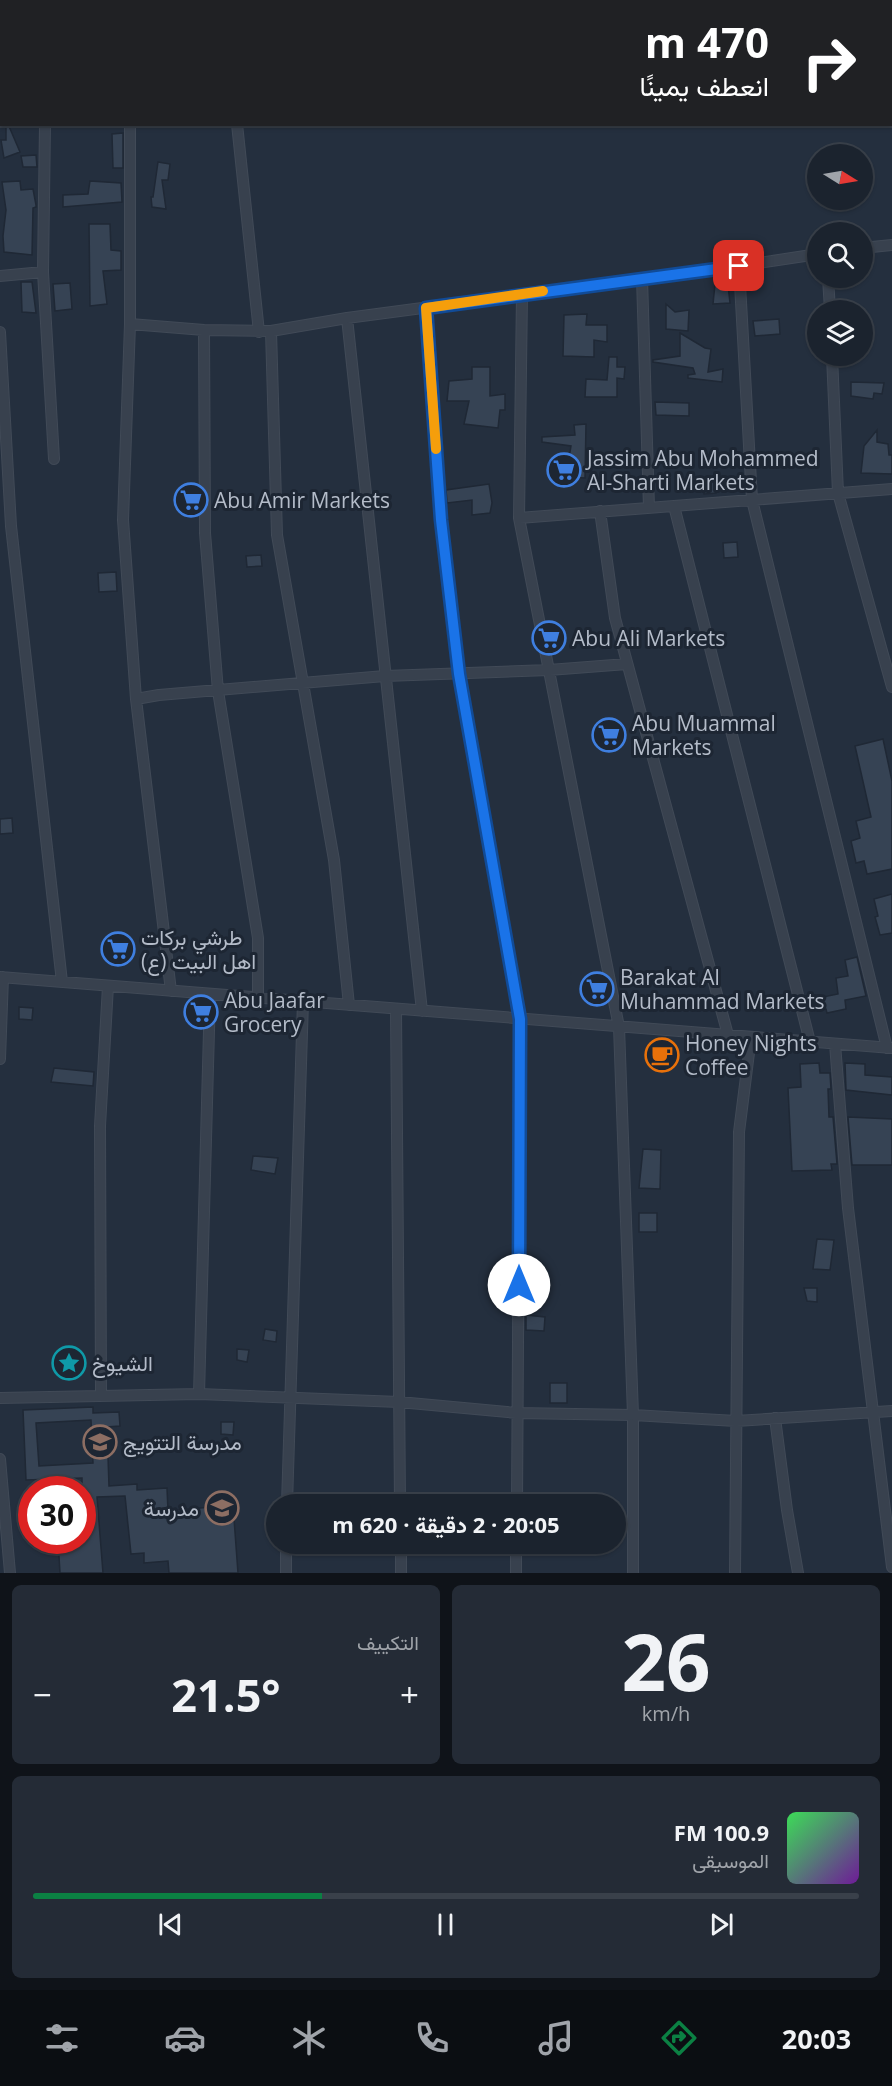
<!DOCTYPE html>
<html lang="ar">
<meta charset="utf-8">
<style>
body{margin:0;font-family:"Open Sans",Vazirmatn,sans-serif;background:#242b36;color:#f1f3f6;direction:rtl;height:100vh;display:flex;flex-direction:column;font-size:22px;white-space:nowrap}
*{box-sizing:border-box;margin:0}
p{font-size:20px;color:#a0a4aa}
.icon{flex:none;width:33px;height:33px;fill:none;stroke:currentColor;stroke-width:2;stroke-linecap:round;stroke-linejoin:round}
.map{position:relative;height:1573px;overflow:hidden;direction:ltr}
.side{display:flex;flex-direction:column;gap:12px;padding:12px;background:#0f1319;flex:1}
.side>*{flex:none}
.banner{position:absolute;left:0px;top:0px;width:892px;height:126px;box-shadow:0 2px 4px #0004,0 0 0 2px #39404a;direction:rtl;background:#202124;color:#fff;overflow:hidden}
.needle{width:39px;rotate:101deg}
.buttons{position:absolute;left:807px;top:144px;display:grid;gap:12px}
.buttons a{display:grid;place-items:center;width:66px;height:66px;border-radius:50%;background:#1b232e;box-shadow:0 2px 4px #0004,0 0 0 2px #39404a;font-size:30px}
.speed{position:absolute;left:18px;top:1476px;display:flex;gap:12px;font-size:30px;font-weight:700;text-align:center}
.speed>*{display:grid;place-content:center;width:78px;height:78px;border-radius:50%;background:#1b232e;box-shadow:0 2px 4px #0004,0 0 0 2px #39404a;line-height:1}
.speed .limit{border:9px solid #d22;background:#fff;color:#111}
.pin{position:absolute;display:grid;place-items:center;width:51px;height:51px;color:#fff;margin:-26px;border-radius:12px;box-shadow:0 3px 9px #0006}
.me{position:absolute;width:66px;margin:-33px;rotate:0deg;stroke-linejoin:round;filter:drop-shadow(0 0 4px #0008)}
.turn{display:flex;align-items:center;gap:21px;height:126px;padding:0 24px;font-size:27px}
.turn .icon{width:78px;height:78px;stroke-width:2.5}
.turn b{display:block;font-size:42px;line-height:51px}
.big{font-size:45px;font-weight:700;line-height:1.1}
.side .card{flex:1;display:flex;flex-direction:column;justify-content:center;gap:9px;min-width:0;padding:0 21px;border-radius:9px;background:#242b36}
.side .dial{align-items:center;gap:0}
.dial b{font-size:78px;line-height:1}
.song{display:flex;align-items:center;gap:18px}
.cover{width:72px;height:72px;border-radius:9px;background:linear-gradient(135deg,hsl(130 70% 55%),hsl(280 70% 35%))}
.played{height:6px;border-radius:3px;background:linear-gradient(90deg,#0b8043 35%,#39404a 35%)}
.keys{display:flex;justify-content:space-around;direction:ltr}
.heat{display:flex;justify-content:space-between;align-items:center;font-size:33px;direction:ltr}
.side .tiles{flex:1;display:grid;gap:12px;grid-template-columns:1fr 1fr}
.card:last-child{grid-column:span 2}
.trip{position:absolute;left:266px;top:1494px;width:360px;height:60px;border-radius:30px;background:#1b232e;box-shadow:0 2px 4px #0004,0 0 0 2px #39404a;font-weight:700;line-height:60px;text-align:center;direction:rtl}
.menu{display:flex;height:96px;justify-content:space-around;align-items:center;background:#0b0e12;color:#a0a4aa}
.menu .icon{width:42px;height:42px}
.menu .current{color:#0b8043}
.menu b{font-size:27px;color:#f1f3f6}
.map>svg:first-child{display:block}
.building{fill:#364354;stroke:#1f2835;stroke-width:1.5;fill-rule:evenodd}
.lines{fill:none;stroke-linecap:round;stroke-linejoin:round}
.minor-casing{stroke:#414a57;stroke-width:12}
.minor{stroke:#38414e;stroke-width:10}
.route-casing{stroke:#114b97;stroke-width:15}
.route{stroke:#1a73e8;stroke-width:10}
.slow{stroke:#f59e0b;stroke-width:10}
.labels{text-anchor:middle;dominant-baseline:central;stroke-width:6;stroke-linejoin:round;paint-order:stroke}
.poi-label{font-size:21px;fill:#b4bcc9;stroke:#1d2633;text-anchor:start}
</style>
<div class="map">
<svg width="892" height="1573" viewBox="0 0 892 1573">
<rect width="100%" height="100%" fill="#242f3e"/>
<path class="building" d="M6,124H8L20,152L4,158L1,140H6Z
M123,133V168H113L112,134Z
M36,155L37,167H23L21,156Z
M158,162L170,164L168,180H162L166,209L152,207L151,197H153Z
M20,181L21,190L33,189L36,205V207L33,208L32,255L4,252L3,236L6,210L2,182Z
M90,181L121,183L122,202L63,207V195L88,194Z
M89,224H110L111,250L121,251V270L103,271L107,304L90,306Z
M21,282H32L36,313L22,312Z
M70,283L72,309L55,311L53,284Z
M715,284L728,285L730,303L713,304Z
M666,304L675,312L689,310L688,331L666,329Z
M587,314L586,325H607V342L594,340V357L563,356L564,315Z
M779,319L780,334L755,336L753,321Z
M680,333L705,348L711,349L708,372L723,369L722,382L688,378V375L695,374L693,368L653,362V360L680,356Z
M609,357H617V367H625L624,379L617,378V397H585L586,379L607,380Z
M472,367H490V396L505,394V410H500L498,428L464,424L469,401H447L449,381L472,379Z
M851,382L884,383L882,394L874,393L873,399L851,396Z
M655,402L689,403V416L656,415Z
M586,424L585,478L566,477L571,446L542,442V437L575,435L574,425Z
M877,430V442L888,444L889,455H892V474L861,473L864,446Z
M703,480L715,481L716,493L704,494Z
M489,484L492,503L490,513L472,515V500L447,503L446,490Z
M183,486H197V502H184Z
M737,542L738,557L724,558L723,543Z
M261,555L262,566L247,567L246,556Z
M116,572L117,591L99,592L98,573Z
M883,739L892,781V869L867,874L864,861L856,863L851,841L860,838L856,821L871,817L855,746Z
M12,818L13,833L0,834V819Z
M892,894V933L880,935L875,917L878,916L874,899Z
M857,957L866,996L845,1000L846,1009L827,1013L826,1009L820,1010L818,998L838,994L836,978L848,976L845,960Z
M19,1007L33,1008L32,1020L19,1019Z
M819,1063L820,1073H830L831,1089H828L829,1117H833L837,1164H831L832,1170L792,1171L788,1088L801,1087L800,1064Z
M845,1063L865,1064V1075L892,1077V1095L846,1090Z
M54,1068L94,1072L93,1086L51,1082Z
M848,1117L892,1119V1165H852Z
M643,1149L661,1150L660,1189L639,1188Z
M253,1156L278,1158L275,1174L251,1170Z
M639,1213H657V1232H639Z
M817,1239L834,1240L830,1270L813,1269Z
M526,1271L541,1273L539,1288L526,1286Z
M804,1288H817V1302L807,1301Z
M526,1315L545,1317L544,1331L526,1330Z
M265,1329L277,1331L276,1342L263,1340Z
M237,1349L249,1350L247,1362L237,1360Z
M550,1383H567V1403H550Z
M93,1407V1413L119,1412L120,1426L107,1427L109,1486L137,1484V1490L167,1488L168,1511L233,1505L238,1573H169L168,1561L144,1563V1553L131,1554L125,1496L97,1497L103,1573H60L58,1540H82V1478L26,1480L23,1410ZM91,1420L93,1463L39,1466L36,1423Z
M221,1422H234L233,1435L221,1434Z"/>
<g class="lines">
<defs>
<path id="minor" d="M130,0V2
M227,0V2
M47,2V0
M45,124L43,272L54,459
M130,124V324L123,520L136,699
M237,124L259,332
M862,248L892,245
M739,266L752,500L887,1048
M0,276L43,272
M642,278L649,508
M828,278L830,310
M426,308L441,520L459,674L520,1019L517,1504
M347,318L422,1011
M130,324L204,330L271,331L347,318L739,266L818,254
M204,330L205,533L218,691L258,938V998
M271,331L277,535L334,860L349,1005
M0,332L11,526L62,982
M832,356L838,493L892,687
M674,506L810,1042
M600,511L615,618L728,1035
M519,518L522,294
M0,977L892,1048
M171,991L136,699L159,695L385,676L549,670L627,664
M396,1009L400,1504
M835,1044L848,1208L892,1567
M0,1059L3,977
M199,1394L210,994
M101,1396L100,1126L108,986
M0,1398L199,1394L399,1402L517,1413L633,1415L736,1421L892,1411
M775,1418L787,1510L798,1573
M0,1459L10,1573
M287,1504L303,1001
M401,1544V1573
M286,1573V1544
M516,1573V1544
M633,1573V1415L619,1027L519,518L892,489
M735,1573L739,1132L751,1037"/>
</defs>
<use href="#minor" class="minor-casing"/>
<use href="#minor" class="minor"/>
</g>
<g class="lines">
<defs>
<path id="route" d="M519,1285L520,1019L459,674L441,520L426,308L739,266"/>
</defs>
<use href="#route" class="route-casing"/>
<use href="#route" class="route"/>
<path class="slow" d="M436,449L426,308L543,291"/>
</g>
<defs>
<symbol id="supermarket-ring" viewBox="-11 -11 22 22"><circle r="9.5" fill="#1d2633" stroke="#3f7fe0" stroke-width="1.5"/><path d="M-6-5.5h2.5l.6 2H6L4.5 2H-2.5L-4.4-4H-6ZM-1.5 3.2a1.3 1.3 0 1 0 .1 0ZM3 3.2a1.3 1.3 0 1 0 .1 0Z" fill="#3f7fe0"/></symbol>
<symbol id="cafe-ring" viewBox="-11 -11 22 22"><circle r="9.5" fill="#1d2633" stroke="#e8710a" stroke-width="1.5"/><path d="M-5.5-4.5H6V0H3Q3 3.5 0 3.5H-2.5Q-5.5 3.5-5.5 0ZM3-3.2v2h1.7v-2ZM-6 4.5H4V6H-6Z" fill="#e8710a"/></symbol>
<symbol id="sight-ring" viewBox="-11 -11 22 22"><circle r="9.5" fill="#1d2633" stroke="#0f9aa8" stroke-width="1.5"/><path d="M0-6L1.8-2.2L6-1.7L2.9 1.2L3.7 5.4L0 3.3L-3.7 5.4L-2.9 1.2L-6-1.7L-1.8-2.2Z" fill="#0f9aa8"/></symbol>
<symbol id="school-ring" viewBox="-11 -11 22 22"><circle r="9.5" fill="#1d2633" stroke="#8d6e63" stroke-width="1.5"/><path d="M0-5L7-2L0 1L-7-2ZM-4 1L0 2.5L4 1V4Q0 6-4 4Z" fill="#8d6e63"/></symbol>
</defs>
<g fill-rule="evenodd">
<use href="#supermarket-ring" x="545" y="451" width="38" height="38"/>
<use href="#supermarket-ring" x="172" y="481" width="38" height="38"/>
<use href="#supermarket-ring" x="530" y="619" width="38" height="38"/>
<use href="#supermarket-ring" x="590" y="716" width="38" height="38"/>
<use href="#supermarket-ring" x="99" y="930" width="38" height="38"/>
<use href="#supermarket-ring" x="578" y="970" width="38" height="38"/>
<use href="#supermarket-ring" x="182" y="993" width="38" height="38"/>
<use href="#cafe-ring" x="643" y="1036" width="38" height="38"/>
<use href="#sight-ring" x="50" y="1344" width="38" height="38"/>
<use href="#school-ring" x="81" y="1423" width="38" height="38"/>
<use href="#school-ring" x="203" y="1489" width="38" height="38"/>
</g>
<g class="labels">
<g class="poi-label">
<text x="587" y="458">Jassim Abu Mohammed<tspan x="587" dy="24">Al-Sharti Markets</tspan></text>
<text x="214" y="500">Abu Amir Markets</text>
<text x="572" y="638">Abu Ali Markets</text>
<text x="632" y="723">Abu Muammal<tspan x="632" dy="24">Markets</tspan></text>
<text x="141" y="937">طرشي بركات<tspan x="141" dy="24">اهل البيت (ع)</tspan></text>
<text x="620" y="977">Barakat Al<tspan x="620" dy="24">Muhammad Markets</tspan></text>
<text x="224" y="1000">Abu Jaafar<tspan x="224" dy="24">Grocery</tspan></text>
<text x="685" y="1043">Honey Nights<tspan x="685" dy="24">Coffee</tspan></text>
<text x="92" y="1363">الشيوخ</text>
<text x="123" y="1442">مدرسة التتويج</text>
<text x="199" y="1508" text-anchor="end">مدرسة</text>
</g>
</g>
</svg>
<div class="buttons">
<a><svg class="needle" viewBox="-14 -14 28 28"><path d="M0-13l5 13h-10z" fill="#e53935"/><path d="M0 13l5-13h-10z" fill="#a0a4aa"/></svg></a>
<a><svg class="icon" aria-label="search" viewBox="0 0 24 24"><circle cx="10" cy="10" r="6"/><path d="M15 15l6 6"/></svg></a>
<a><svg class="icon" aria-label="layers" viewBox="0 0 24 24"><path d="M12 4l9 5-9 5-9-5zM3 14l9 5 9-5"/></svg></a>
</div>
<div class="speed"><div class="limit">30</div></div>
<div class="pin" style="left:739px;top:266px;background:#d93025"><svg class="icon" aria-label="arrive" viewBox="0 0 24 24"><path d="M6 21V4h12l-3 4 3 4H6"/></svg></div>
<svg class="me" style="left:519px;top:1285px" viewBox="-20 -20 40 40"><circle r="19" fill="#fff"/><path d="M0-13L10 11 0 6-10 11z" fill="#1a73e8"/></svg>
<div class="trip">20:05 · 2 دقيقة · 620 m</div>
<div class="banner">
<div class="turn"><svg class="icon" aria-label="right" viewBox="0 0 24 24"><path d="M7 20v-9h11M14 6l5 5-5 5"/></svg><div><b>470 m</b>انعطف يمينًا</div></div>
</div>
</div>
<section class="side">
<div class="tiles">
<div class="card dial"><b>26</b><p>km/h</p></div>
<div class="card"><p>التكييف</p>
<div class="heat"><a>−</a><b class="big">21.5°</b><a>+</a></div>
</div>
<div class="card">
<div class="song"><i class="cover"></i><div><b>100.9 FM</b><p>الموسيقى</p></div></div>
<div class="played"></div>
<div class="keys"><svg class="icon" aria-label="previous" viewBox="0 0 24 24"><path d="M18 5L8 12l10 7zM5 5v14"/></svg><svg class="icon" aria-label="pause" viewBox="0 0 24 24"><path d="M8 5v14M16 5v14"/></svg><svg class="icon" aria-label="next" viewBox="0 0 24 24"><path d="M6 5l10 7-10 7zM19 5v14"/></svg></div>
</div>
</div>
</section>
<nav class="menu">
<b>20:03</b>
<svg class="icon current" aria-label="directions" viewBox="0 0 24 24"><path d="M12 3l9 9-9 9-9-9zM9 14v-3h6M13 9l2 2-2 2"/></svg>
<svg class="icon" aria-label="music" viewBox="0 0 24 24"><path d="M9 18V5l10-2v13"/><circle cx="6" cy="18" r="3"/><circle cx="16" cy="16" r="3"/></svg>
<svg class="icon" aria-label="phone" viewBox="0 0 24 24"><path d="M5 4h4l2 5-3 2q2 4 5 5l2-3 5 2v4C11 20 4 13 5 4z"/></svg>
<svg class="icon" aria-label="climate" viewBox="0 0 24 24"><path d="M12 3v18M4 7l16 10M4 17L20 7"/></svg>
<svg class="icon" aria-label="car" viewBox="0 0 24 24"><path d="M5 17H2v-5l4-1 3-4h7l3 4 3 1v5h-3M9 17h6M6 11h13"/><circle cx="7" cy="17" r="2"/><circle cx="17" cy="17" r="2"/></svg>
<svg class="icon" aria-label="filters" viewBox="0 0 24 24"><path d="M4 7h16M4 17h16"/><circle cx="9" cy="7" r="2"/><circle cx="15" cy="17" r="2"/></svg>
</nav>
